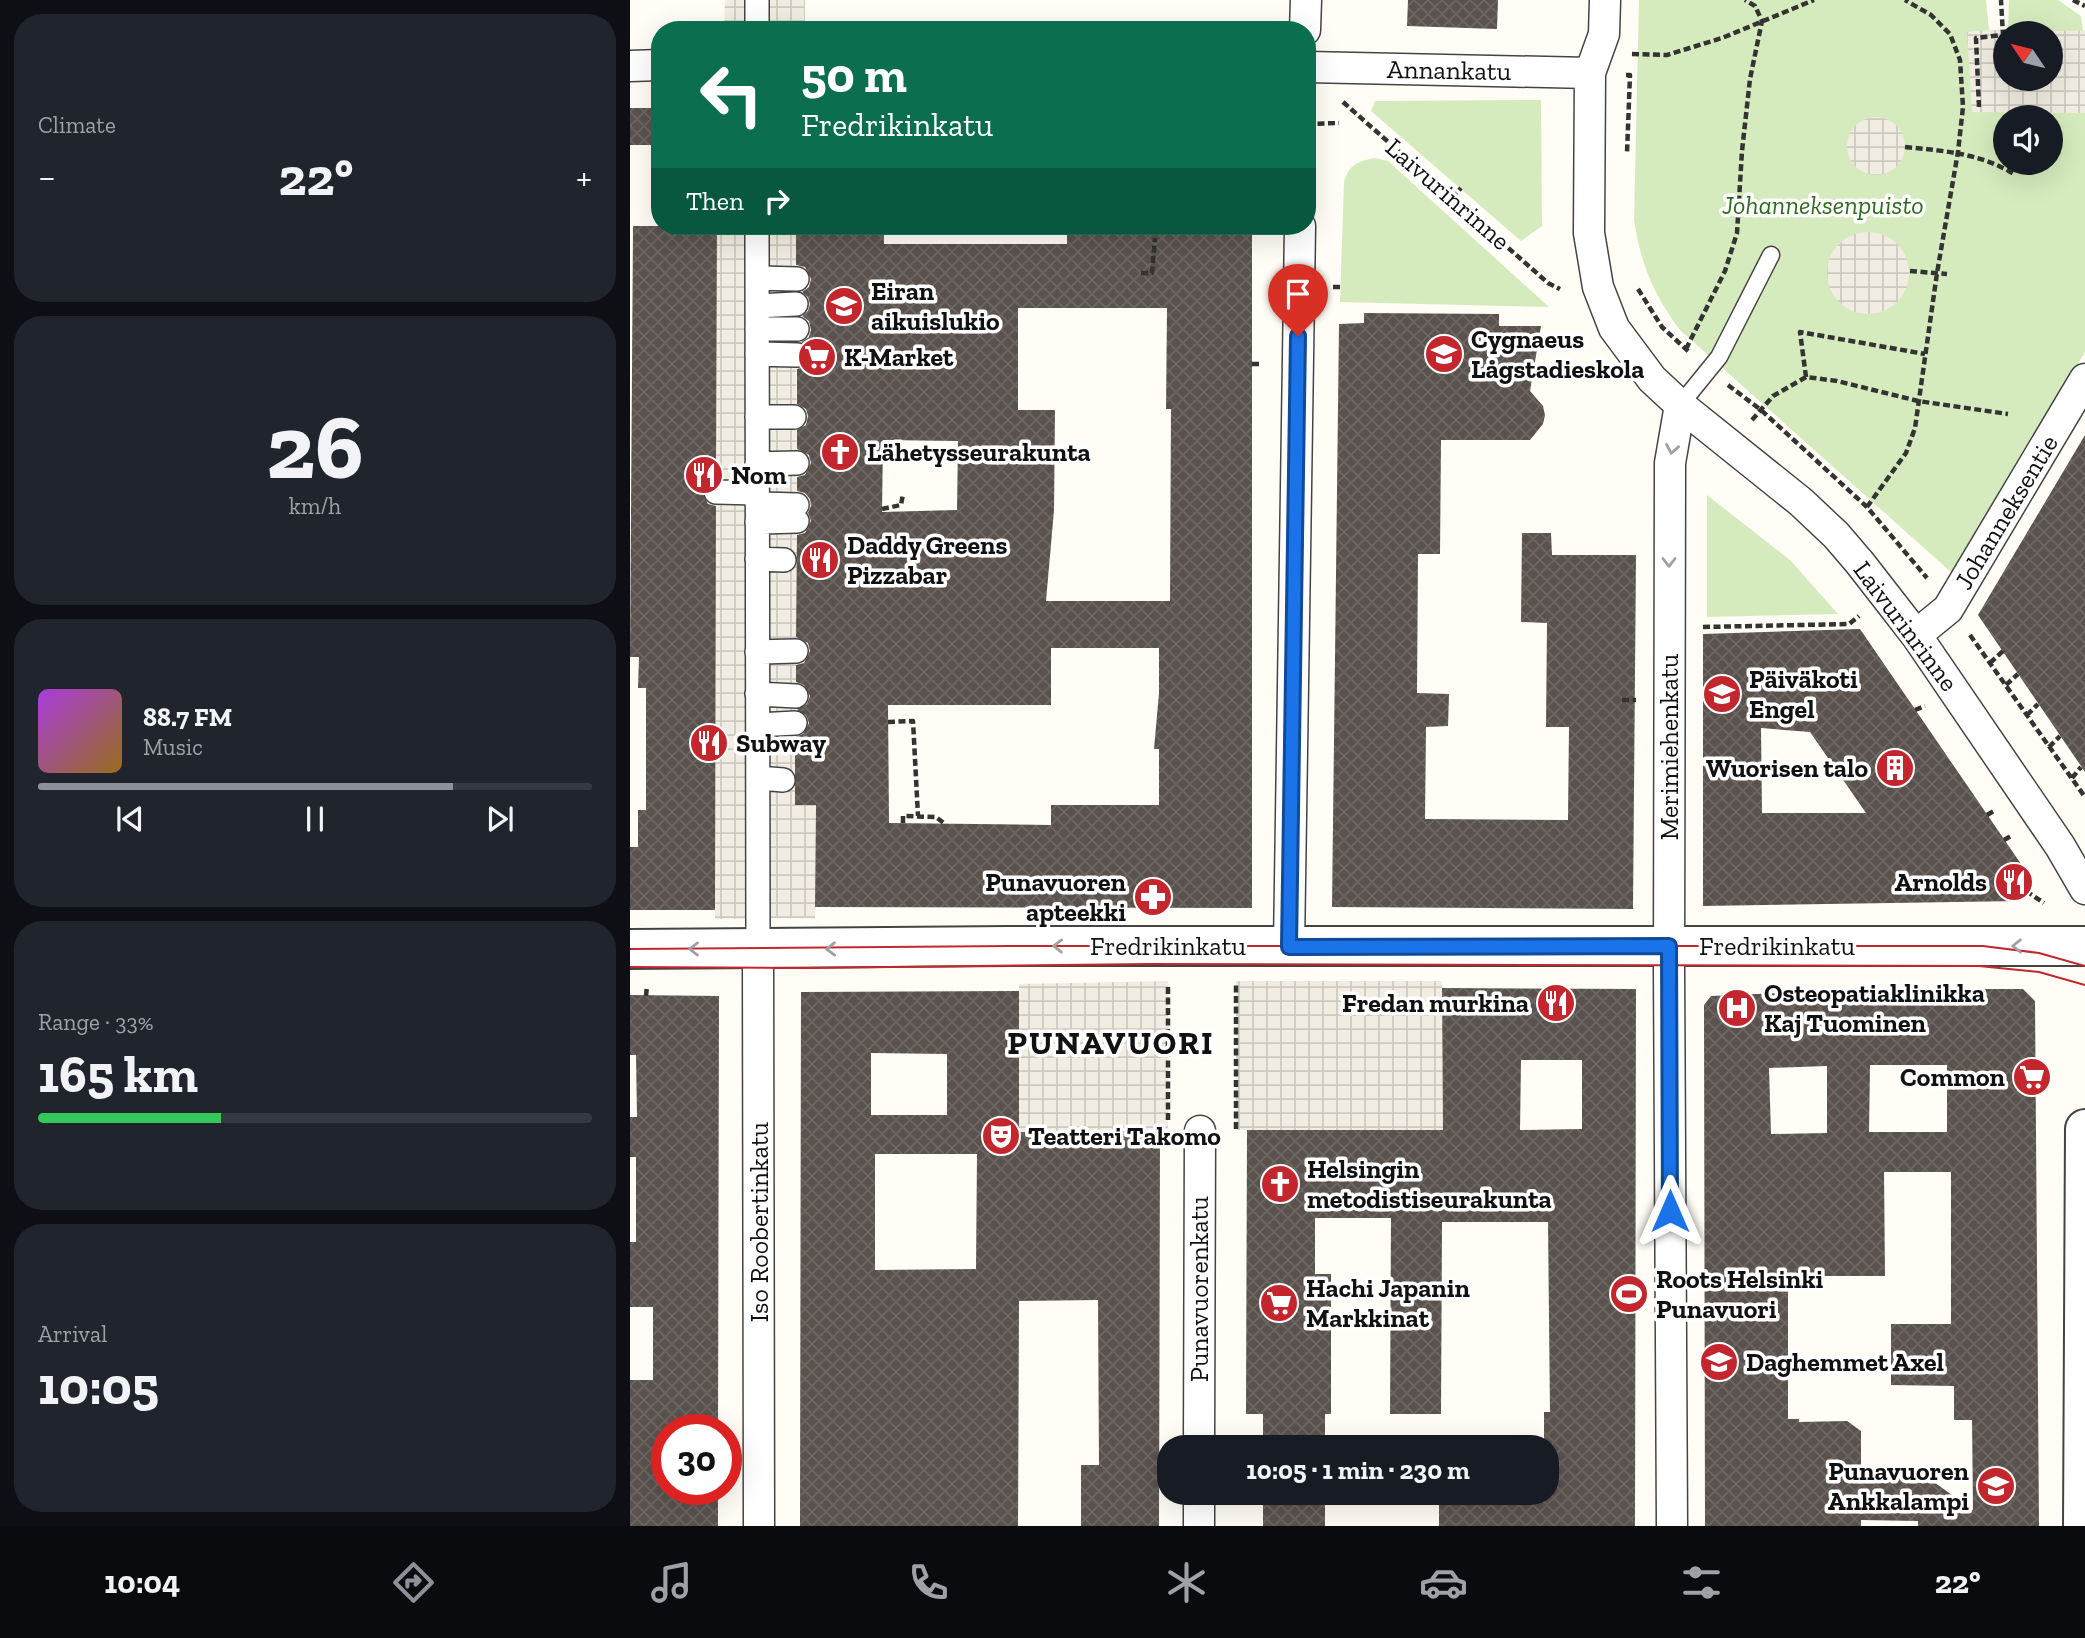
<!DOCTYPE html>
<meta charset="utf-8">
<style>
body{margin:0;font-family:"Zilla Slab",serif;background:#20242c;color:#f1f3f6;height:100vh;display:flex;flex-direction:column;font-size:26px;white-space:nowrap}
*{box-sizing:border-box;margin:0}
p{font-size:23px;color:#9ea1a6}
.icon{flex:none;width:38px;height:38px;fill:none;stroke:currentColor;stroke-width:2;stroke-linecap:round;stroke-linejoin:round}
.map{position:relative;flex:1;overflow:hidden}
.sheet{display:flex;flex-direction:column;gap:14px;padding:14px;background:#0d0f14;width:630px}
.sheet>*{flex:none}
.hud{position:absolute;left:21px;top:21px;width:665px;height:214px;border-radius:28px;box-shadow:0 7px 28px #0002;background:#0b6e4f;color:#fff;overflow:hidden}
.needle{width:46px;rotate:305deg}
.fabs{position:absolute;left:1363px;top:21px;display:grid;gap:14px}
.fabs a{display:grid;place-items:center;width:70px;height:70px;border-radius:50%;background:#171b24;box-shadow:0 7px 28px #0002;font-size:35px}
.speed{position:absolute;left:21px;top:1414px;display:flex;gap:14px;font-size:35px;font-weight:700;text-align:center}
.speed>*{display:grid;place-content:center;width:91px;height:91px;border-radius:50%;background:#171b24;box-shadow:0 7px 28px #0002;line-height:1}
.speed .limit{border:10px solid #d22;background:#fff;color:#111}
.pin{position:absolute;display:grid;place-items:center;width:60px;height:60px;color:#fff;margin:-72px -30px;border-radius:50% 50% 50% 0;rotate:-45deg;box-shadow:0 0 7px #0007}
.pin .icon{rotate:45deg}
.me{position:absolute;width:77px;margin:-38px;rotate:0deg;stroke-linejoin:round;filter:drop-shadow(0 0 5px #0008)}
.turn{display:flex;align-items:center;gap:24px;height:147px;padding:0 35px;font-size:32px}
.turn .icon{width:91px;height:91px;stroke-width:2.5}
.turn b{display:block;font-size:49px;line-height:60px}
.then{display:flex;align-items:center;height:66px;padding:0 35px;background:#0003;gap:14px;font-size:26px}
.big{font-size:52px;font-weight:700;line-height:1.1}
.sheet .tile{flex:1;display:flex;flex-direction:column;justify-content:center;gap:10px;min-width:0;padding:0 24px;border-radius:28px;background:#20242c}
.sheet .dial{align-items:center;gap:0}
.dial b{font-size:91px;line-height:1}
.song{display:flex;align-items:center;gap:21px}
.cover{width:84px;height:84px;border-radius:10px;background:linear-gradient(135deg,hsl(280 70% 55%),hsl(40 70% 35%))}
.played{height:7px;border-radius:4px;background:linear-gradient(90deg,#8c9099 75%,#363941 75%)}
.keys{display:flex;justify-content:space-around;direction:ltr}
.heat{display:flex;justify-content:space-between;align-items:center;font-size:38px;direction:ltr}
.charge{height:10px;border-radius:5px;background:linear-gradient(90deg,#34c759 33%,#363941 0)}
.trip{position:absolute;left:527px;top:1435px;width:402px;height:70px;border-radius:28px;background:#171b24;box-shadow:0 7px 28px #0002;font-weight:700;line-height:70px;text-align:center}
.tabs{display:flex;height:112px;justify-content:space-around;align-items:center;background:#090b0e;color:#9ea1a6}
.tabs .icon{width:49px;height:49px}
.tabs .current{color:#8c9099}
.tabs b{font-size:32px;color:#f1f3f6}
main{display:flex;flex:1;min-height:0}
.map>svg:first-child{display:block}
.green{fill:#d5ebbd;fill-rule:evenodd}
.plaza{fill:url(#plaza-grid);fill-rule:evenodd}
.building{fill:url(#building-cross-hatch);fill-rule:evenodd}
.lines{fill:none;stroke-linecap:round;stroke-linejoin:round}
.service-casing{stroke:#444;stroke-width:19}
.pedestrian-casing{stroke:#444;stroke-width:26}
.minor-casing{stroke:#444;stroke-width:33}
.tertiary-casing{stroke:#444;stroke-width:42}
.path{stroke:#333;stroke-width:4.5;stroke-dasharray:7 3.5;stroke-linecap:butt}
.service{stroke:#fff;stroke-width:16}
.pedestrian{stroke:#fff;stroke-width:23}
.minor{stroke:#fff;stroke-width:30}
.tertiary{stroke:#fff;stroke-width:38}
.tram{stroke:#c4262e;stroke-width:2}
.oneway{stroke:#a0a0a0}
.route-casing{stroke:#114b97;stroke-width:18}
.route{stroke:#1a73e8;stroke-width:12}
.labels{text-anchor:middle;dominant-baseline:central;stroke-width:7;stroke-linejoin:round;paint-order:stroke}
.street-label{font-size:26px;fill:#111;stroke:#fff}
.park-label{font-size:26px;font-style:italic;fill:#2f6b1f;stroke:#fff}
.poi-label{font-size:26px;font-weight:bold;fill:#111;stroke:#fff;text-anchor:start}
.district-label{font-size:33px;font-weight:bold;letter-spacing:2px;fill:#111;stroke:#fff}
</style>
<main>
<section class="sheet">
<div class="tile"><p>Climate</p>
<div class="heat"><a>−</a><b class="big">22°</b><a>+</a></div>
</div>
<div class="tile dial"><b>26</b><p>km/h</p></div>
<div class="tile">
<div class="song"><i class="cover"></i><div><b>88.7 FM</b><p>Music</p></div></div>
<div class="played"></div>
<div class="keys"><svg class="icon" aria-label="previous" viewBox="0 0 24 24"><path d="M18 5L8 12l10 7zM5 5v14"/></svg><svg class="icon" aria-label="pause" viewBox="0 0 24 24"><path d="M8 5v14M16 5v14"/></svg><svg class="icon" aria-label="next" viewBox="0 0 24 24"><path d="M6 5l10 7-10 7zM19 5v14"/></svg></div>
</div>
<div class="tile"><p>Range · 33%</p><b class="big">165 km</b><div class="charge"></div></div>
<div class="tile"><p>Arrival</p><b class="big">10:05</b></div>
</section>
<div class="map">
<svg width="1455" height="1526" viewBox="0 0 1455 1526">
<defs>
<pattern id="plaza-grid" width="8" height="8" patternUnits="userSpaceOnUse" patternTransform="scale(1.75)"><rect width="8" height="8" fill="#f1ede2"/><path d="M0 4h8M4 0v8" fill="none" stroke="#cecac1"/></pattern>
<pattern id="building-cross-hatch" width="8" height="8" patternUnits="userSpaceOnUse" patternTransform="scale(1.75)"><rect width="8" height="8" fill="#5a524d"/><path d="M0 0l8 8M0 8l8-8" fill="none" stroke="#6d6662"/></pattern>
</defs>
<rect width="100%" height="100%" fill="#fffdf5"/>
<path class="green" d="M1009,0H1356L1359,30H1378L1379,0H1428L1451,16L1453,30L1455,31V352L1322,573L1050,330C1023,294 1011,264 1004,220ZM1376,33H1421V79H1376ZM1376,117H1421V163H1376Z
M911,100L912,226L891,241L741,111L745,101Z
M745,158L758,161L919,307L710,302L714,183C718,165 728,161 745,158Z
M1077,495L1160,560L1208,614L1077,617Z"/>
<path class="plaza" d="M95,0H175V30H94Z
M1358,30L1455,31V113L1342,112L1337,32ZM1421,33V79H1376V33Z
M1217 146a29 29 0 1 1 58 0a29 29 0 1 1-58 0Z
M87,226H166L167,560L165,804L186,805L185,918L85,919Z
M1197 273a41 41 0 1 1 82 0a41 41 0 1 1-82 0Z
M538,981V1131L389,1132V984Z
M606,981H812L813,1130H606Z"/>
<path class="building" d="M778,0H868L867,29L777,26Z
M0,108H30V145H0Z
M3,226H87L86,478L74,484L72,492L78,504L86,506L85,910H0V847H8V810H16V688H8L9,657H0Z
M166,226H254V244H437V226H622V908L185,907L186,805H165V737L173,734L179,723L176,715L167,710L177,704L180,696L174,685L166,682V665L174,663L180,651L178,643L166,637L167,535L175,533L181,521L178,513L181,506L180,499L175,493L167,491V477L175,475L181,463L179,455L167,449V430L176,425L178,416L176,409L167,404V369L174,367L181,356L179,348L171,342L179,337L181,330L179,321L172,316L178,311L180,304L178,297L172,292L179,287L181,279L175,267L166,265ZM388,308H537L536,409H541L540,601H416L424,510L425,410H388ZM253,440L328,441L327,510L252,512ZM421,648H529V693L524,749H529V805H421V825L259,823L258,705H421Z
M734,313L869,314V326H911L900,391L913,406L915,415L913,424L900,440H811L810,554H788L787,693L819,694L818,726L796,727L795,819L938,820L939,727H916L917,623L891,622L892,533H921L922,555H1006L1003,909L702,907L709,324L734,323Z
M1455,435V772L1348,615Z
M1230,629L1402,880L1396,891L1390,901L1073,906V634ZM1131,728L1180,732L1236,813H1132Z
M812,988L1006,989L1005,1526H809V1493H917V1447H914V1412H920L918,1222H812L811,1414H760L761,1218H685V1274H701V1414H695V1447H633V1414H616L617,1130H813ZM891,1060H952V1129L890,1130Z
M1240,989H1393L1405,1001L1409,1526H1288V1521L1231,1520V1526H1075L1074,1005L1081,996ZM1240,1065H1317V1132H1239ZM1197,1066V1133L1141,1134L1139,1068ZM1254,1172H1321V1324H1261V1385L1324,1386V1420H1342L1343,1510L1287,1470H1231V1431L1217,1421L1169,1422V1419H1158V1276H1255Z
M389,991V1132L530,1131L529,1526H451V1465H469L468,1300L389,1301L388,1526H170L171,992ZM241,1053L317,1054V1115H241ZM245,1154H347L346,1269L245,1270Z
M0,995L89,996L88,1430H37V1489H88V1526H0V1380H23V1307H0V1242H6V1157H0V1117H7L6,1055H0Z
M633,1493H695V1526H633Z"/>
<g class="lines">
<defs>
<path id="service" d="M1050,405L1089,357L1141,255"/>
<path id="pedestrian" d="M127,30V0
M127,226L128,949
M127,278L167,279
M127,306L166,304
M127,329H167
M127,354L167,355
M127,417H164
M127,464L167,463
M86,492L127,493
M127,504L167,505
M127,522L167,521
M127,559L154,560
M127,652L166,651
M127,694L166,696
M128,725L165,723
M128,778L153,780"/>
<path id="minor" d="M975,0L974,34L960,73L959,233L968,287L984,328L1022,379L1050,405L1171,502L1206,535L1230,563L1286,635L1430,846L1455,889
M675,30L676,0
M0,66L30,65
M677,67L960,73
M1286,635L1318,609L1455,379
M659,947L670,226
M128,949L129,1526
M569,1447L570,1131
M569,1526V1493
M1042,1526L1039,966L1040,463L1050,405"/>
<path id="tertiary" d="M0,949L380,946H1455
M1453,1526L1455,1129"/>
</defs>
<use href="#service" class="service-casing"/>
<use href="#pedestrian" class="pedestrian-casing"/>
<use href="#minor" class="minor-casing"/>
<use href="#tertiary" class="tertiary-casing"/>
<path class="path" d="M1443,0L1455,6
M620,23V30
M169,30L175,25
M318,30L320,24
M507,30L508,24
M539,30V24
M551,30V24
M590,30L591,24
M1002,54L1037,55L1092,38L1184,0
M996,75H1000L997,153
M713,102L918,283L930,289
M1349,107L1346,38L1373,35L1371,0
M677,124L709,123
M1275,147C1315,151 1349,153 1384,174
M822,198L831,188
M541,226V229L552,230
M1280,271L1317,274
M511,273H522L525,238
M703,287H710
M1008,289L1032,327L1059,352
M1056,349L1095,271L1107,233L1112,151L1120,79L1132,21L1125,6L1115,0
M622,364H632
M1176,377L1170,332L1295,354
M1098,385L1131,410L1237,507L1297,578
M1122,420L1143,396L1176,377L1207,381L1288,401L1378,414
M1237,507L1276,453L1285,428L1307,273L1328,152L1333,107L1330,60L1320,34L1301,15L1275,0
M252,509L271,505L273,494
M1073,627L1219,624L1229,616
M1340,635L1455,797
M1360,663L1373,651
M1376,685L1388,674
M992,700H1006
M1285,710L1295,706
M1397,715L1408,704
M258,722L283,721L288,816
M1419,747L1430,736
M1442,778L1451,767
M1357,815L1364,811
M273,823V816L306,817L315,824
M1374,840L1381,836
M1396,891L1414,903
M16,996L17,986
M538,1120V985
M606,1129V984"/>
<use href="#service" class="service"/>
<use href="#pedestrian" class="pedestrian"/>
<use href="#minor" class="minor"/>
<use href="#tertiary" class="tertiary"/>
<path class="tram" d="M0,949L380,946H1353L1409,953L1455,966
M0,967L178,968L518,964L1349,966L1409,972L1455,985"/>
</g>
<defs><path id="oneway-chevron" d="M-2-3.5L2.5 0L-2 3.5" fill="none" stroke-width="1.6" stroke-linecap="round" stroke-linejoin="round" transform="scale(1.75)"/></defs>
<g class="oneway">
<use href="#oneway-chevron" transform="translate(1042 449) rotate(100)"/>
<use href="#oneway-chevron" transform="translate(1039 562) rotate(90)"/>
<use href="#oneway-chevron" transform="translate(428 946) rotate(-179)"/>
<use href="#oneway-chevron" transform="translate(1387 946) rotate(-180)"/>
<use href="#oneway-chevron" transform="translate(64 949) rotate(-180)"/>
<use href="#oneway-chevron" transform="translate(201 949) rotate(179)"/>
</g>
<g class="lines">
<defs>
<path id="route" d="M668,336L659,947L1039,946L1040,1211"/>
</defs>
<use href="#route" class="route-casing"/>
<use href="#route" class="route"/>
</g>
<defs>
<symbol id="school-disc" viewBox="-11 -11 22 22"><circle r="9.5" fill="#c4262e" stroke="#fff"/><path d="M0-5L7-2L0 1L-7-2ZM-4 1L0 2.5L4 1V4Q0 6-4 4Z" fill="#fff"/></symbol>
<symbol id="supermarket-disc" viewBox="-11 -11 22 22"><circle r="9.5" fill="#c4262e" stroke="#fff"/><path d="M-6-5.5h2.5l.6 2H6L4.5 2H-2.5L-4.4-4H-6ZM-1.5 3.2a1.3 1.3 0 1 0 .1 0ZM3 3.2a1.3 1.3 0 1 0 .1 0Z" fill="#fff"/></symbol>
<symbol id="church-disc" viewBox="-11 -11 22 22"><circle r="9.5" fill="#c4262e" stroke="#fff"/><path d="M-1.2-6h2.4v3.5h3.3v2.4h-3.3V6h-2.4V-.1h-3.3v-2.4h3.3Z" fill="#fff"/></symbol>
<symbol id="restaurant-disc" viewBox="-11 -11 22 22"><circle r="9.5" fill="#c4262e" stroke="#fff"/><path d="M-5-6h1v4h1v-4h1v4h1v-4h1v5L-1.5 .5V6h-2V.5L-5-1ZM5-6V6H3V1.5H1.5Q1.5-4 5-6Z" fill="#fff"/></symbol>
<symbol id="building-disc" viewBox="-11 -11 22 22"><circle r="9.5" fill="#c4262e" stroke="#fff"/><path d="M-4-6H4V6H1V3H-1V6H-4ZM-2.5-4.3h1.7v1.8h-1.7ZM.8-4.3h1.7v1.8H.8ZM-2.5-1h1.7V.8h-1.7ZM.8-1h1.7V.8H.8Z" fill="#fff"/></symbol>
<symbol id="pharmacy-disc" viewBox="-11 -11 22 22"><circle r="9.5" fill="#c4262e" stroke="#fff"/><path d="M-2-6h4v4h4v4h-4v4h-4v-4h-4v-4h4Z" fill="#fff"/></symbol>
<symbol id="hospital-disc" viewBox="-11 -11 22 22"><circle r="9.5" fill="#c4262e" stroke="#fff"/><path d="M-5-5h3v3.5h4V-5h3V5h-3V1.5h-4V5h-3Z" fill="#fff"/></symbol>
<symbol id="theatre-disc" viewBox="-11 -11 22 22"><circle r="9.5" fill="#c4262e" stroke="#fff"/><path d="M-5-5.5Q0-4 5-5.5V0Q5 5 0 6Q-5 5-5 0ZM-3.3-2.5H-1v1.5H-3.3ZM1-2.5H3.3v1.5H1ZM-2.8 1Q0 5.5 2.8 1Z" fill="#fff"/></symbol>
<symbol id="stadium-disc" viewBox="-11 -11 22 22"><circle r="9.5" fill="#c4262e" stroke="#fff"/><path d="M0-5a6.5 5 0 1 0 0 10a6.5 5 0 1 0 0-10ZM-3.5-1.8h7v3.6h-7Z" fill="#fff"/></symbol>
</defs>
<g fill-rule="evenodd">
<use href="#school-disc" x="192" y="284" width="44" height="44"/>
<use href="#school-disc" x="792" y="332" width="44" height="44"/>
<use href="#supermarket-disc" x="165" y="335" width="44" height="44"/>
<use href="#church-disc" x="188" y="430" width="44" height="44"/>
<use href="#restaurant-disc" x="52" y="453" width="44" height="44"/>
<use href="#restaurant-disc" x="168" y="538" width="44" height="44"/>
<use href="#school-disc" x="1070" y="672" width="44" height="44"/>
<use href="#restaurant-disc" x="57" y="721" width="44" height="44"/>
<use href="#building-disc" x="1243" y="746" width="44" height="44"/>
<use href="#restaurant-disc" x="1362" y="860" width="44" height="44"/>
<use href="#pharmacy-disc" x="501" y="875" width="44" height="44"/>
<use href="#restaurant-disc" x="904" y="981" width="44" height="44"/>
<use href="#hospital-disc" x="1085" y="986" width="44" height="44"/>
<use href="#supermarket-disc" x="1380" y="1055" width="44" height="44"/>
<use href="#theatre-disc" x="349" y="1114" width="44" height="44"/>
<use href="#church-disc" x="628" y="1162" width="44" height="44"/>
<use href="#stadium-disc" x="977" y="1272" width="44" height="44"/>
<use href="#supermarket-disc" x="627" y="1281" width="44" height="44"/>
<use href="#school-disc" x="1067" y="1340" width="44" height="44"/>
<use href="#school-disc" x="1344" y="1464" width="44" height="44"/>
</g>
<g class="labels">
<g class="street-label">
<text transform="translate(819 70) rotate(1)">Annankatu</text>
<text transform="translate(818 194) rotate(41)">Laivurinrinne</text>
<text transform="translate(1376 512) rotate(-59)">Johanneksentie</text>
<text transform="translate(1276 626) rotate(53)">Laivurinrinne</text>
<text transform="translate(1039 747) rotate(-90)">Merimiehenkatu</text>
<text x="538" y="946">Fredrikinkatu</text>
<text x="1147" y="946">Fredrikinkatu</text>
<text transform="translate(129 1222) rotate(-90)">Iso Roobertinkatu</text>
<text transform="translate(569 1289) rotate(-90)">Punavuorenkatu</text>
</g>
<g class="park-label">
<text x="1193" y="205">Johanneksenpuisto</text>
</g>
<g class="poi-label">
<text x="241" y="291">Eiran<tspan x="241" dy="30">aikuislukio</tspan></text>
<text x="841" y="339">Cygnaeus<tspan x="841" dy="30">Lågstadieskola</tspan></text>
<text x="214" y="357">K-Market</text>
<text x="237" y="452">Lähetysseurakunta</text>
<text x="101" y="475">Nom</text>
<text x="217" y="545">Daddy Greens<tspan x="217" dy="30">Pizzabar</tspan></text>
<text x="1119" y="679">Päiväkoti<tspan x="1119" dy="30">Engel</tspan></text>
<text x="106" y="743">Subway</text>
<text x="1238" y="768" text-anchor="end">Wuorisen talo</text>
<text x="496" y="882" text-anchor="end">Punavuoren<tspan x="496" dy="30">apteekki</tspan></text>
<text x="1357" y="882" text-anchor="end">Arnolds</text>
<text x="1134" y="993">Osteopatiaklinikka<tspan x="1134" dy="30">Kaj Tuominen</tspan></text>
<text x="899" y="1003" text-anchor="end">Fredan murkina</text>
<text x="1375" y="1077" text-anchor="end">Common</text>
<text x="398" y="1136">Teatteri Takomo</text>
<text x="677" y="1169">Helsingin<tspan x="677" dy="30">metodistiseurakunta</tspan></text>
<text x="1026" y="1279">Roots Helsinki<tspan x="1026" dy="30">Punavuori</tspan></text>
<text x="676" y="1288">Hachi Japanin<tspan x="676" dy="30">Markkinat</tspan></text>
<text x="1116" y="1362">Daghemmet Axel</text>
<text x="1339" y="1471" text-anchor="end">Punavuoren<tspan x="1339" dy="30">Ankkalampi</tspan></text>
</g>
<g class="district-label">
<text x="481" y="1042">PUNAVUORI</text>
</g>
</g>
</svg>
<div class="fabs">
<a><svg class="needle" viewBox="-14 -14 28 28"><path d="M0-13l5 13h-10z" fill="#e53935"/><path d="M0 13l5-13h-10z" fill="#9ea1a6"/></svg></a>
<a><svg class="icon" aria-label="sound" viewBox="0 0 24 24"><path d="M4 9h4l5-4v14l-5-4H4zM17 9q2 3 0 6"/></svg></a>
</div>
<div class="speed"><div class="limit">30</div></div>
<div class="pin" style="left:668px;top:336px;background:#d93025"><svg class="icon" aria-label="arrive" viewBox="0 0 24 24"><path d="M6 21V4h12l-3 4 3 4H6"/></svg></div>
<svg class="me" style="left:1040px;top:1211px" viewBox="-20 -20 40 40"><path d="M0-17L14 15 0 8-14 15z" fill="#1a73e8" stroke="#fff" stroke-width="4"/></svg>
<div class="trip">10:05 · 1 min · 230 m</div>
<div class="hud">
<div class="turn"><svg class="icon" aria-label="left" viewBox="0 0 24 24"><path d="M17 20v-9H6M10 6l-5 5 5 5"/></svg><div><b>50 m</b>Fredrikinkatu</div></div>
<div class="then">Then<svg class="icon" aria-label="right" viewBox="0 0 24 24"><path d="M7 20v-9h11M14 6l5 5-5 5"/></svg></div>
</div>
</div>
</main>
<nav class="tabs">
<b>10:04</b>
<svg class="icon current" aria-label="directions" viewBox="0 0 24 24"><path d="M12 3l9 9-9 9-9-9zM9 14v-3h6M13 9l2 2-2 2"/></svg>
<svg class="icon" aria-label="music" viewBox="0 0 24 24"><path d="M9 18V5l10-2v13"/><circle cx="6" cy="18" r="3"/><circle cx="16" cy="16" r="3"/></svg>
<svg class="icon" aria-label="phone" viewBox="0 0 24 24"><path d="M5 4h4l2 5-3 2q2 4 5 5l2-3 5 2v4C11 20 4 13 5 4z"/></svg>
<svg class="icon" aria-label="climate" viewBox="0 0 24 24"><path d="M12 3v18M4 7l16 10M4 17L20 7"/></svg>
<svg class="icon" aria-label="car" viewBox="0 0 24 24"><path d="M5 17H2v-5l4-1 3-4h7l3 4 3 1v5h-3M9 17h6M6 11h13"/><circle cx="7" cy="17" r="2"/><circle cx="17" cy="17" r="2"/></svg>
<svg class="icon" aria-label="filters" viewBox="0 0 24 24"><path d="M4 7h16M4 17h16"/><circle cx="9" cy="7" r="2"/><circle cx="15" cy="17" r="2"/></svg>
<b>22°</b>
</nav>
